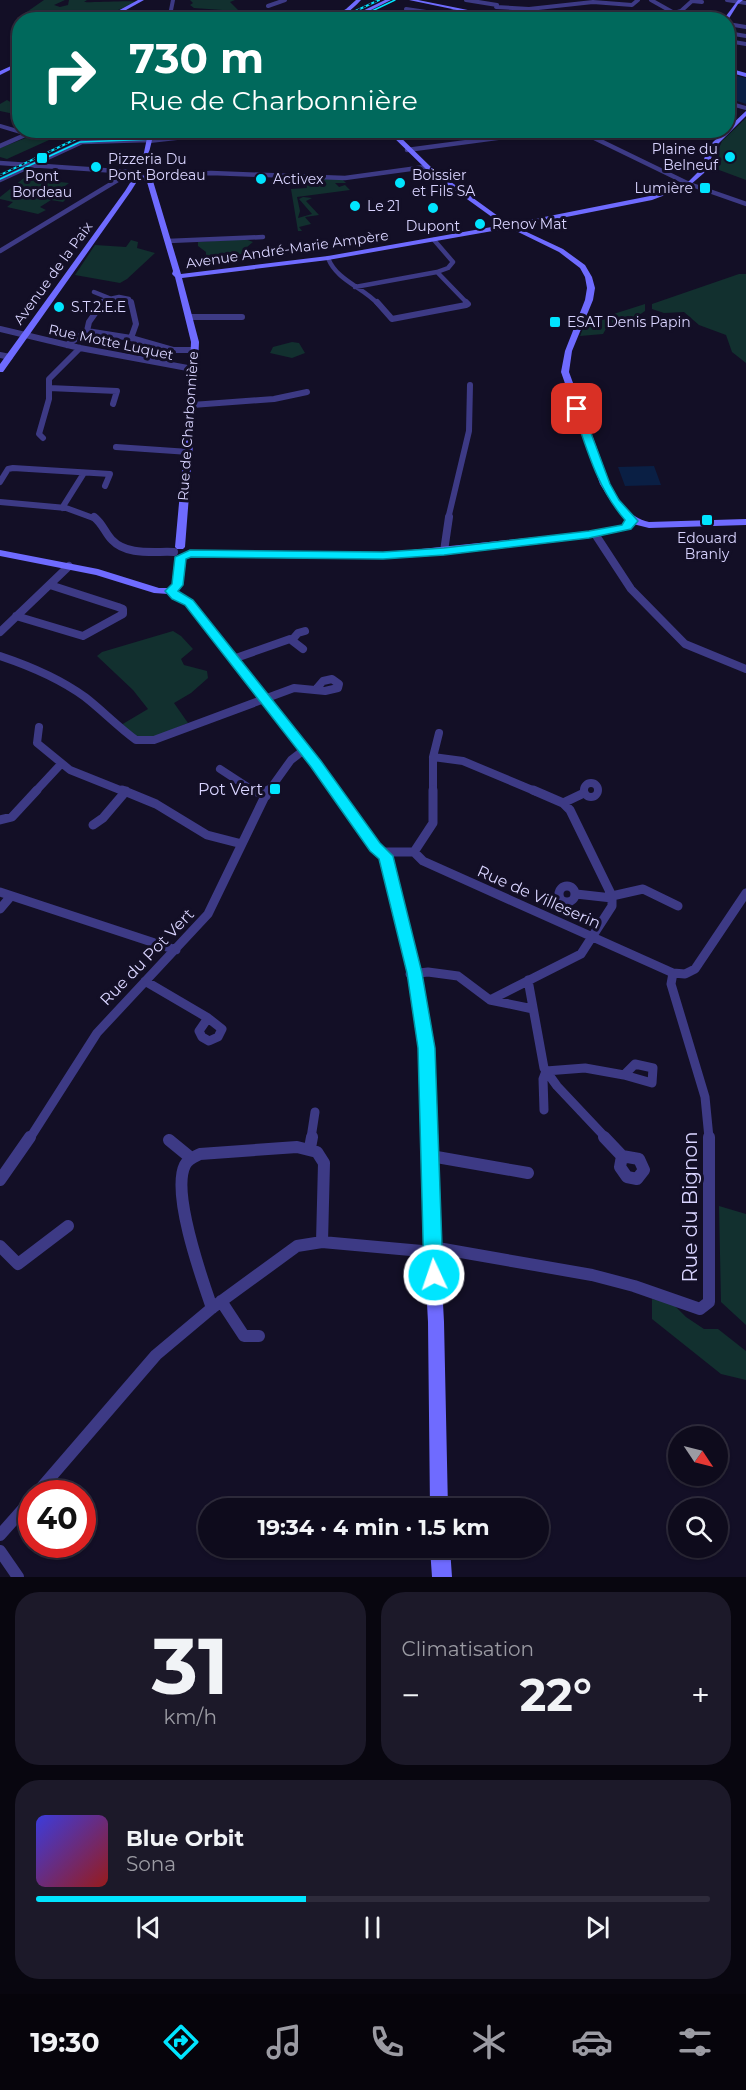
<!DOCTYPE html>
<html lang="fr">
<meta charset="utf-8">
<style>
body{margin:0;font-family:Montserrat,sans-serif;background:#1c1929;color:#f1f3f6;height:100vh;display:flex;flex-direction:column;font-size:22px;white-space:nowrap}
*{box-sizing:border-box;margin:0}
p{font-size:20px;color:#9b9ba3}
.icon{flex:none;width:33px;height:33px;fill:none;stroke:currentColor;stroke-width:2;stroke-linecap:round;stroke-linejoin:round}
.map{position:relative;height:1577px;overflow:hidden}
.drawer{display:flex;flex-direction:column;gap:15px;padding:15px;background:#08060f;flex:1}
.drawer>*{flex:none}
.banner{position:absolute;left:12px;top:12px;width:723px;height:126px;border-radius:24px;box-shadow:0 2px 4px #0004,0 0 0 2px #2e2b3b;background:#00695c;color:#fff;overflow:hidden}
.needle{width:39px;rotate:125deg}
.controls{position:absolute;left:668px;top:1426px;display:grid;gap:12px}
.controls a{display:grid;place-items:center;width:60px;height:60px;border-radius:50%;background:#0e0b1c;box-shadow:0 2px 4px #0004,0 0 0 2px #2e2b3b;font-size:30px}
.speed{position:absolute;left:18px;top:1480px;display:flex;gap:12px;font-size:30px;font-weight:700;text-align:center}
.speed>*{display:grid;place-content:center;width:78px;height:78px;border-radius:50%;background:#0e0b1c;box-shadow:0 2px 4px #0004,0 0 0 2px #2e2b3b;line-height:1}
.speed .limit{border:9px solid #d22;background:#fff;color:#111}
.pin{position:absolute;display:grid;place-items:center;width:51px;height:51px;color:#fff;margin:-26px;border-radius:12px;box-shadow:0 3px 9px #0006}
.me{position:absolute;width:66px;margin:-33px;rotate:357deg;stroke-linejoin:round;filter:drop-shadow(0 0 4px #0008)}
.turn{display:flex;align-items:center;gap:21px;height:126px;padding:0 18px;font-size:27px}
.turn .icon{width:78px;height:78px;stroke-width:2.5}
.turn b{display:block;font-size:42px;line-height:51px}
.big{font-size:45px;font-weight:700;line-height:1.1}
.drawer .card{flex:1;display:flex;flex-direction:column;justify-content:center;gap:9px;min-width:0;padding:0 21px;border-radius:24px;background:#1c1929}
.drawer .dial{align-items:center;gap:0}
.dial b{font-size:78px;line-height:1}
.song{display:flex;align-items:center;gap:18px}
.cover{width:72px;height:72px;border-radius:9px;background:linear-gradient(135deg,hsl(240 70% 55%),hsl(0 70% 35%))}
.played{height:6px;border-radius:3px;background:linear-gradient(90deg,#00e5ff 40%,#2e2b3b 40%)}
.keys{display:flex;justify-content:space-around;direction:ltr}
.heat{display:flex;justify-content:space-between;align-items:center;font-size:33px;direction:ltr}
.drawer .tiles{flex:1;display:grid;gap:15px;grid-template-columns:1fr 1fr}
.card:last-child{grid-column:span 2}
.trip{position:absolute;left:198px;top:1498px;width:351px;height:60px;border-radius:30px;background:#0e0b1c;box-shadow:0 2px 4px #0004,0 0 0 2px #2e2b3b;font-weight:700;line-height:60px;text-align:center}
.menu{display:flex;height:96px;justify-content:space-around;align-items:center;background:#06040b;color:#9b9ba3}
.menu .icon{width:42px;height:42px}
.menu .on{color:#00e5ff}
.menu b{font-size:27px;color:#f1f3f6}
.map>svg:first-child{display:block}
.green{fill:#12302f}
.water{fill:#0a1f44}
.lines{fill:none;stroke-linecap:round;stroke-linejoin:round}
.street-far5{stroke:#3d3a85;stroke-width:4}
.street-far4{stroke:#3d3a85;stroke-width:4.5}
.street-far3{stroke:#3d3a85;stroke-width:6}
.street-far2{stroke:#3d3a85;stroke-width:8}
.street-far1{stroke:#3d3a85;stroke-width:9}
.street{stroke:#3d3a85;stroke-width:12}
.secondary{fill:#6f6bff;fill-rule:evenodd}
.tram{stroke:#00e5ff;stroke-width:1.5}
.rail-casing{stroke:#00e5ff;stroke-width:2}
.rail{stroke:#130f26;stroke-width:1.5;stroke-dasharray:3;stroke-linecap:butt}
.route{fill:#00e5ff;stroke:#0095a6;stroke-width:1.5}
.poi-dot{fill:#00e5ff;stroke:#130f26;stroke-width:2}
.labels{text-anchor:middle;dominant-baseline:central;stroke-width:6;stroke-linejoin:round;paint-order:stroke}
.far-poi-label{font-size:14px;fill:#d9d4ff;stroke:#130f26;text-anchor:start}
.far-street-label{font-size:14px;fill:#d9d4ff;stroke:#130f26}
.poi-label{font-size:16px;fill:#d9d4ff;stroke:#130f26;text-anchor:end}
.street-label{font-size:16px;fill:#d9d4ff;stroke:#130f26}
.near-street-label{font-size:20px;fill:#d9d4ff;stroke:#130f26}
</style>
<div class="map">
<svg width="746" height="1577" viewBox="0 0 746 1577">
<rect width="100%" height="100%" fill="#130f26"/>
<path class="green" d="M44,0H65L54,5L60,7L68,5L69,0H87L84,2C95,3 131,0 136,2L98,19L18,18Z
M190,0H235L230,2L238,10L268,17L284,13L275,18L277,19H261L236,11L194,8L190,5L193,3Z
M19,84V115L0,111V104L7,100L12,103L11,91Z
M746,118V180L711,167L722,141Z
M36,134H39L37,136L49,140L7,159L0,157V148Z
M24,178L69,183L52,196L66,199L63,202L51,200L40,207L46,210L38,214L7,207L13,202L0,199V197Z
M294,179H342L346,183H335L339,187L345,185L350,190L297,197L300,211L298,218L312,214L299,199L303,197L312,198L306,201L319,215L305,217L311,224L299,227L302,231H298L291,189L307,188L305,183H293Z
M245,239L253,242L247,247L250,253L234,255L208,266L200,262L206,257V252L198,246V242Z
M131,240L138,242L137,248L155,253L127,279L120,283L75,275L95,245L126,247Z
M739,274H746V363L732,352L726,335L699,325L684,312L664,313L652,309V304Z
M645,304V311C627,325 615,312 603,334L580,336L587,319L601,318Z
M292,342L299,343L305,353L292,358L270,353L273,347Z
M173,631L181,636L193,649L181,659L184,665L207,671L208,678L191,693L174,703L188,723L154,737H135L121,725L148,709L133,690L97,656L102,652Z
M719,1206L746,1214V1325L721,1302Z
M652,1299L673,1304L686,1317L704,1329H718L746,1351V1380L721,1374L652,1319Z"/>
<path class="water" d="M728,74L746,78V104L728,98L735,91L728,87Z
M654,466L661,485L625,486L618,467Z"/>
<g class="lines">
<path class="street-far5" d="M466,0L497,5
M651,0L676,14
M727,0L746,3
M268,6L285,0
M496,7L529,9L593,2L632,5L638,0
M406,9L433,13
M674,13L681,11L692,1L702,2
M447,14L460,19L465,17
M202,15L236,20
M651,16L653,12L700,20
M409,18L445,14L457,10
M169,20L173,0
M565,20L570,16L616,15
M728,24L746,27
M728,33L746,36
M728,41L746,44
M728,103L746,108
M0,126L24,133
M578,130L587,134
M27,132L34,133L23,134Z
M186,132L192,134
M214,134L258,130
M524,134L556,130"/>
<path class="street-far4" d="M25,133L23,134L33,133
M188,133L197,136L229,133
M584,133L687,183
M148,141L193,136
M0,146L25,135
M407,150L535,133
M0,163L131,172
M143,177L211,173L345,178L425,167
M0,180L82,142L149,140
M692,185L746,204
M434,240L453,262L448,268L437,272L468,304
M168,241L263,237
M0,251L126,175
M328,258C337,281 363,287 378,304
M355,287L437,272
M94,292L109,298
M102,304L105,300L119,297L129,299L131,304"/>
<path class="street-far3" d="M131,302L136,324L131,338
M377,302L392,319L466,305L468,304L466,302
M189,317H242
M0,329L80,348L193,369
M87,331L131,338L173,350H194
M87,331L89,322L103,302
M67,345L87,331
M0,355L10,357
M49,388L117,391L113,404
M192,405L274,399L307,392
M43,438L39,434L49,399V379L80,348
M116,447L189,452
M0,482L8,469L13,468L110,474L105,486
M0,502L66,508L96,519
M62,508L84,473
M448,519L469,431L470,385"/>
<path class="street-far2" d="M94,517C103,524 105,533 112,540C127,556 155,551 174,552
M595,534L631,589L685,644L746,669
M444,551L449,517
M16,616L83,636L123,614V609L118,607L50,585
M0,632L69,566
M292,640L298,633L305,631
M0,656C30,666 59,678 85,697C103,711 118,727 136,740H154L294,688L325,691L338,688L339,684L332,679L323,681L317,688
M233,659L290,639L303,649
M39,727L37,743L70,770L125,792
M433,757L439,733
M220,769L255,792
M584 790a7 7 0 1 1 14 0a7 7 0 1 1-14 0Z
M35,792L61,764
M268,792L291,760L304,750
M433,792V757L463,761L537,792"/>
<path class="street-far1" d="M122,790L156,804L207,835L242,844
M253,790L266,796
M563,803L584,793
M0,820L12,817L37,790
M93,825L103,818L126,791
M382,852H414
M414,852L423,861L673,973L685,974L695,969L746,893
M414,852L433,823V790
M559 894a8 8 0 1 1 16 0a8 8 0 1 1-16 0Z
M0,892L176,950
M576,894L612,898
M612,896L643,889L678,906
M0,909L11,896
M673,973L671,984L705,1097L709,1138
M410,974L428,972L458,976L490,1000L581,954L612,906V896L570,810L563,803L533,790
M528,980L544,1068L557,1086L606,1138
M145,981L208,1018
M490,1000L533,1009
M208,1018L222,1029L218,1037L209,1041L202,1037L199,1031Z
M635,1064L653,1068L652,1083L624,1075Z
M544,1110L543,1079L546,1071L585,1068L624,1075
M30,1138L97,1033L208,914L268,790
M311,1138L315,1112"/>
<path class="street" d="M604,1137L622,1156
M169,1140L191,1158
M310,1148L312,1137
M431,1156L528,1173
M622,1156L639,1159L644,1170L637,1179L627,1177L620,1167Z
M0,1180L30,1137
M0,1246L18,1264L68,1226
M432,1247L592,1275L634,1286L700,1309L709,1302V1137
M221,1301L244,1336H259
M212,1308C202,1279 171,1193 185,1165C188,1159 194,1157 200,1154L297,1147L317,1152L324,1163L322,1242
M36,1494L156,1355L212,1308L297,1246L322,1242L433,1252
M0,1535L32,1499
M0,1551L18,1577"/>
<path class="secondary" d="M138,0H144L108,20H101Z
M356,0H361C352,10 340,20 326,20L346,9Z
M385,0H391L351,20H344Z
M409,0H418L517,20H505Z
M738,0H743L738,4L728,20H723Z
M728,30L734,37L728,43Z
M20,62V65L0,75V71Z
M728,68L746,73V77L728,72Z
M746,111V116L718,144L704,173L689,186L652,200L516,227L563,249L585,265L592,277L595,288L593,300L572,351L569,372L610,484C620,502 628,517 649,522L746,519V525L649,528L629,523L612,503L600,484L561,372L565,351L585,300L587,288L585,277L580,268L559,252L510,228L514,223L650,196L687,183L701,169L706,153L713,142Z
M165,130H175L152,140L147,161L142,162L147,138Z
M386,130H393L433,169L509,224L504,229L328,260L182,278L199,342L196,405L185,547L183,549H177L175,547L188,405L191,342L175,277L172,274L173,271L147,182L139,177L144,176L153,181L181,274L328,256L503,225L428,171Z
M130,177H134L136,183L131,191L3,372H0V364L125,191L130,183Z
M627,524L632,527L630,529L595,537L383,559L191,557L185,559L183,585L177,591L193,601L320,761L379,844L392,856L421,973L433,1048L439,1156V1229L444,1322L448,1509H430L428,1322L423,1229V1156L419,1048L407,973L380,858L371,850L312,767L185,605L168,594L154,593L96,575L0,556V550L98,569L159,588H168L173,584L175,557L190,551L383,553L595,531Z
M430,1548H450L452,1577H432Z"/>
<path class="tram" d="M353,20L395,0
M0,179L80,142L155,139L184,130"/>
<defs>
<path id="rail" d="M336,20L379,0
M0,175L95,130"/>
</defs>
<use href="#rail" class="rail-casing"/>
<use href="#rail" class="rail"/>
</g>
<path class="route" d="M577,406L582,409L610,484L619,500L638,521L631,529L589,538L444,555L383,559L191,557L186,559L183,585L178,591L193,600L321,761L380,843L393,856L422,973L435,1048L443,1275L440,1282L434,1285L427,1282L424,1275L418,1048L407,973L379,859L370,851L311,767L185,605L172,599L165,591L172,584L175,557L190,550L383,552L444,548L589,531L622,525L625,520C597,488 587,449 573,409Z"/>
<g class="poi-dot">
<circle cx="730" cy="157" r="6"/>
<rect x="36" y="152" width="12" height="12" rx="3"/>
<circle cx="96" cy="167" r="6"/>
<circle cx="261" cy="179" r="6"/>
<circle cx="400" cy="183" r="6"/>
<rect x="699" y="182" width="12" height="12" rx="3"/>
<circle cx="355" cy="206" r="6"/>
<circle cx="433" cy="208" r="6"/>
<circle cx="480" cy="224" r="6"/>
<circle cx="59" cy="307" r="6"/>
<rect x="549" y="316" width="12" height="12" rx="3"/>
<rect x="701" y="514" width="12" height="12" rx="3"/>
<rect x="269" y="783" width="12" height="12" rx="3"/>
</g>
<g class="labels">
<g class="far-poi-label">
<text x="718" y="149" text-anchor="end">Plaine du<tspan x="718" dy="16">Belneuf</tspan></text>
<text x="108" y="159">Pizzeria Du<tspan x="108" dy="16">Pont Bordeau</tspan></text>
<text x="412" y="175">Boissier<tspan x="412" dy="16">et Fils SA</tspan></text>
<text x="42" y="176" text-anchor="middle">Pont<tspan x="42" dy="16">Bordeau</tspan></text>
<text x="273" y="179">Activex</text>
<text x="693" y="188" text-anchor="end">Lumière</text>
<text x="367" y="206">Le 21</text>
<text x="492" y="224">Renov Mat</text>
<text x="433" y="226" text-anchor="middle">Dupont</text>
<text x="71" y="307">S.T.2.E.E</text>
<text x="567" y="322">ESAT Denis Papin</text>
<text x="707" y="538" text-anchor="middle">Edouard<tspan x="707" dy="16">Branly</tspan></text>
</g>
<g class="far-street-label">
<text transform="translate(287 249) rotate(-8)">Avenue André-Marie Ampère</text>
<text transform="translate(53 273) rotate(-54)">Avenue de la Paix</text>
<text transform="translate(111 342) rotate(12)">Rue Motte Luquet</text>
<text transform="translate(188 426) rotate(-86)">Rue de Charbonnière</text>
</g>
<g class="poi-label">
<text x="263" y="789">Pot Vert</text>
</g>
<g class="street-label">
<text transform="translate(539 897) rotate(24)">Rue de Villeserin</text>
<text transform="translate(147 957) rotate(-46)">Rue du Pot Vert</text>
</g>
<g class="near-street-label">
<text transform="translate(690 1207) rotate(-90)">Rue du Bignon</text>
</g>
</g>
</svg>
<div class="controls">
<a><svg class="needle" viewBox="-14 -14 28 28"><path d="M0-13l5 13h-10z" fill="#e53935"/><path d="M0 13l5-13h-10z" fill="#9b9ba3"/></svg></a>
<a><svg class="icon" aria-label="search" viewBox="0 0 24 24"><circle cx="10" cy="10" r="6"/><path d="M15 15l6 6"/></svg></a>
</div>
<div class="speed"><div class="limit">40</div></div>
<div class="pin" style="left:577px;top:409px;background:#d93025"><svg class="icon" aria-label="arrive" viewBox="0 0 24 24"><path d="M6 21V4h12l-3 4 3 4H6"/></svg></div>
<svg class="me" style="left:434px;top:1275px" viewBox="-20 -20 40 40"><circle r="17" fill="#00e5ff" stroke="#fff" stroke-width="3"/><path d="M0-11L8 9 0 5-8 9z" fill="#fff"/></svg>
<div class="trip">19:34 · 4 min · 1.5 km</div>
<div class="banner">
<div class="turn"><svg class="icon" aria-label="right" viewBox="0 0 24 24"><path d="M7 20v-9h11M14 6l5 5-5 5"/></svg><div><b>730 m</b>Rue de Charbonnière</div></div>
</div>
</div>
<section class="drawer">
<div class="tiles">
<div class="card dial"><b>31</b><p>km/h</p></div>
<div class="card"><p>Climatisation</p>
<div class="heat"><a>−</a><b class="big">22°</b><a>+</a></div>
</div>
<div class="card">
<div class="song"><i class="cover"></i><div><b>Blue Orbit</b><p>Sona</p></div></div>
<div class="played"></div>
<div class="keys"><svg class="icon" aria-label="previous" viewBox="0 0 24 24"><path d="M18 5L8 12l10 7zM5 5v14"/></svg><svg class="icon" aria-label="pause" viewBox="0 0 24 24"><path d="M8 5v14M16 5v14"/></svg><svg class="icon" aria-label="next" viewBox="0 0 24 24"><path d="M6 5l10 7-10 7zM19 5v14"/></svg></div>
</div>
</div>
</section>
<nav class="menu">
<b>19:30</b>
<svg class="icon on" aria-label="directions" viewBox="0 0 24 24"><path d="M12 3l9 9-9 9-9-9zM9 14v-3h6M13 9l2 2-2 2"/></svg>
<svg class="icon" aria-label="music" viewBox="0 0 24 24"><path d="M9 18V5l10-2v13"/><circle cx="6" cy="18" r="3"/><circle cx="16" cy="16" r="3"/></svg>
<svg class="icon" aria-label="phone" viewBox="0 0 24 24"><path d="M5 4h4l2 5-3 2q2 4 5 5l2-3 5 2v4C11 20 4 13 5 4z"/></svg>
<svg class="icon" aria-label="climate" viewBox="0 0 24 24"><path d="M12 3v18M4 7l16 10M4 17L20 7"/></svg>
<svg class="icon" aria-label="car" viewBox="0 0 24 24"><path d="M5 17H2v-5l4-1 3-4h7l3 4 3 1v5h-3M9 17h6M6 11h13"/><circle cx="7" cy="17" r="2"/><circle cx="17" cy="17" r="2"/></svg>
<svg class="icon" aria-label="filters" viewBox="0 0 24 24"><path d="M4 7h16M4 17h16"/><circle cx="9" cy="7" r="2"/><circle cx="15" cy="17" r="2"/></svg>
</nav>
